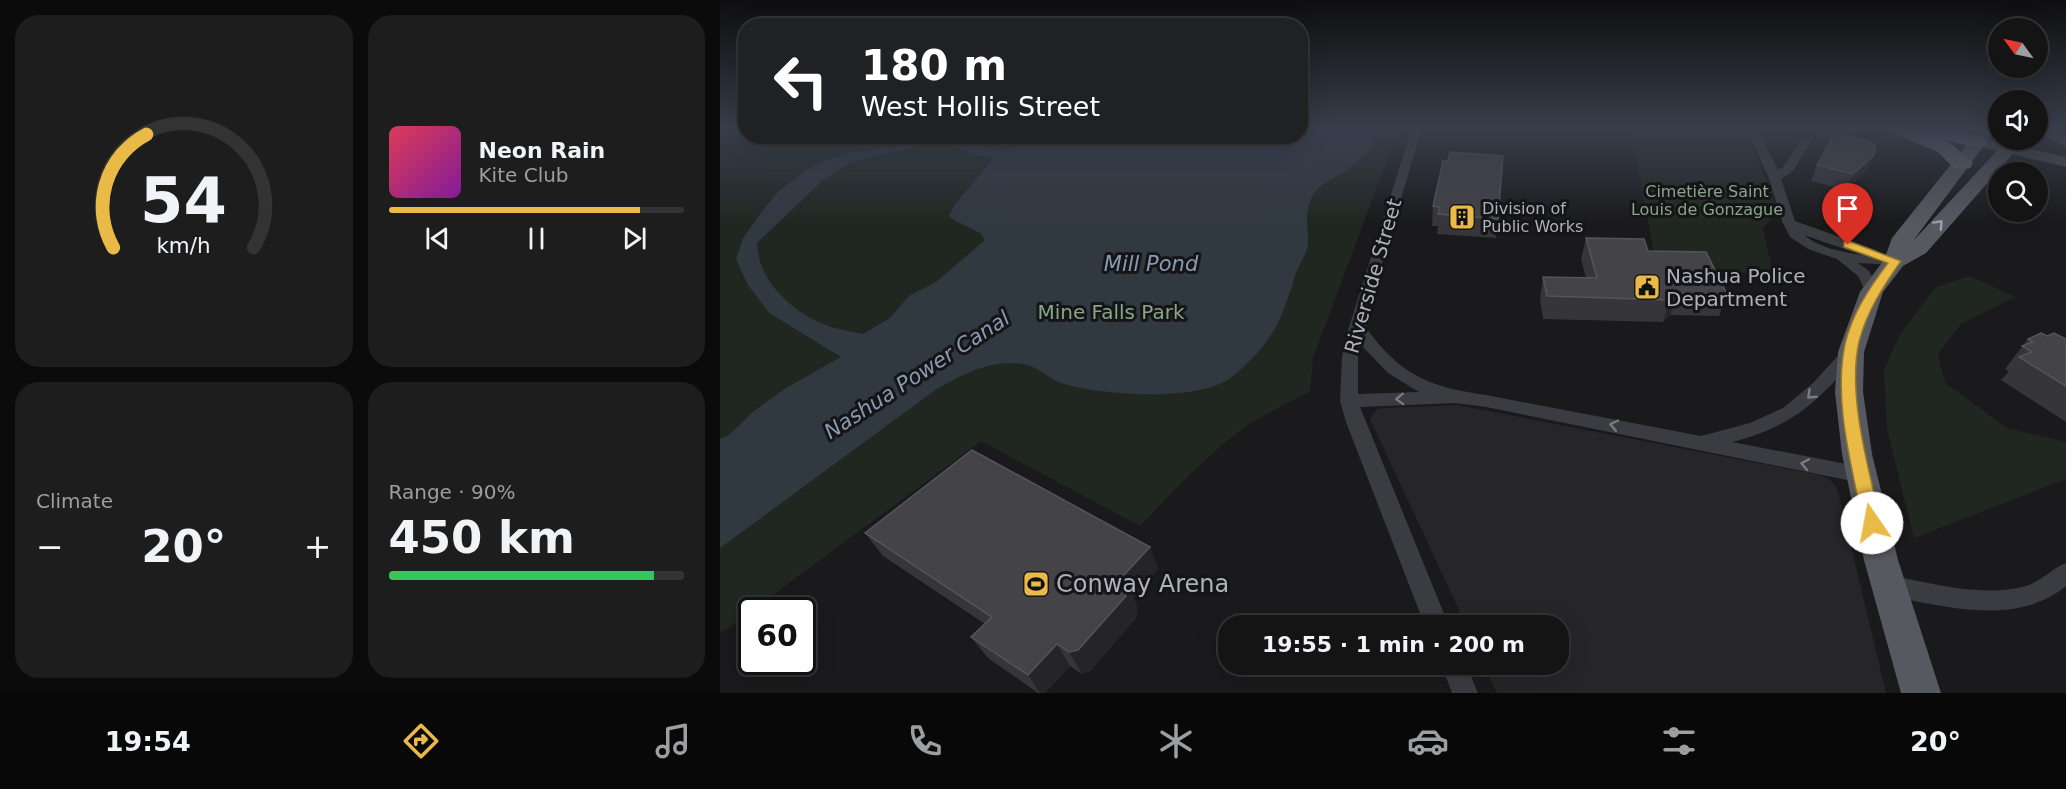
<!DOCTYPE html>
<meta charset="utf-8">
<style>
body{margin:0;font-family:"DejaVu Sans",sans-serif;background:#1d1d1e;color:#f1f3f6;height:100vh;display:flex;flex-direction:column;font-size:22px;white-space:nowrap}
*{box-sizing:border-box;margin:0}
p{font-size:20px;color:#9d9ea0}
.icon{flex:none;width:33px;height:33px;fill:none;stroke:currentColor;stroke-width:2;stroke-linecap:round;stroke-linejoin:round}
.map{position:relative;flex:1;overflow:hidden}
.side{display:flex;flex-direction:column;gap:15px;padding:15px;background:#0b0b0c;width:720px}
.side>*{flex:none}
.hud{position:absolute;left:18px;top:18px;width:570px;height:126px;border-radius:24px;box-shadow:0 6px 24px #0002,0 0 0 2px #333334;background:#202124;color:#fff;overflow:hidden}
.needle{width:39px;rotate:303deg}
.buttons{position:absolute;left:1268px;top:18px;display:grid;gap:12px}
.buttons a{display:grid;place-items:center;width:60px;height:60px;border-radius:50%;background:#141415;box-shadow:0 6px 24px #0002,0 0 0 2px #333334;font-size:30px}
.speed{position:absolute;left:18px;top:597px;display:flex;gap:12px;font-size:30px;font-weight:700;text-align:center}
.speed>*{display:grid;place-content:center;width:78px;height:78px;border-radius:50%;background:#141415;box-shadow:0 6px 24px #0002,0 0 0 2px #333334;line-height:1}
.speed .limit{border:3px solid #111;border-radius:9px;background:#fff;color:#111}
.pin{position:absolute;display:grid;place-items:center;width:51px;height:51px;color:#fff;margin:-62px -26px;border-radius:50% 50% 50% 0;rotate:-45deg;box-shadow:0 0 6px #0007}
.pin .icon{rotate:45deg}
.me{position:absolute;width:66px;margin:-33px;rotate:348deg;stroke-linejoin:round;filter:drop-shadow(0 0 4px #0008)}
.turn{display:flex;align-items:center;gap:21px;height:126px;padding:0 24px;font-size:27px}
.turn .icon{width:78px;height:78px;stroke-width:2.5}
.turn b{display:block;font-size:42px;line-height:51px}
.big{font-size:45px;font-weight:800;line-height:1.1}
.side .tile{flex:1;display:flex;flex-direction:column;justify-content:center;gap:9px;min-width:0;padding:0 21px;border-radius:24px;background:#1d1d1e}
.side .dial{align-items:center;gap:0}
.dial svg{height:156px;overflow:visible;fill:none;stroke:#333334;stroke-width:7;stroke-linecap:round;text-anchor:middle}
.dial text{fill:#f1f3f6;stroke:none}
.song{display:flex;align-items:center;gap:18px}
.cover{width:72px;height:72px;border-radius:9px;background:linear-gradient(135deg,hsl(350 70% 55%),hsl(290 70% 35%))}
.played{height:6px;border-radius:3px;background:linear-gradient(90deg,#e9ba45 85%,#333334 85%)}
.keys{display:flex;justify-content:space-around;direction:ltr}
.heat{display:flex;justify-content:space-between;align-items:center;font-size:33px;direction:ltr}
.charge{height:9px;border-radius:4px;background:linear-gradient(90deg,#34c759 90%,#333334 0)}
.side .tiles{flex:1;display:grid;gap:15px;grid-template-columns:repeat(2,1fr)}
.trip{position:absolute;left:498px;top:615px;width:351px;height:60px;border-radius:24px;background:#141415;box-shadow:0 6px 24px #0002,0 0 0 2px #333334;font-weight:800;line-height:60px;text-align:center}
.menu{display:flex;height:96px;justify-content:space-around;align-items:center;background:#080808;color:#9d9ea0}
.menu .icon{width:42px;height:42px}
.menu .active{color:#e9ba45}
.menu b{font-size:27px;color:#f1f3f6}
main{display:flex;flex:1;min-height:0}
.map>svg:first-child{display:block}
.built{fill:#262629}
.green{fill:#202721}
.water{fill:#303840;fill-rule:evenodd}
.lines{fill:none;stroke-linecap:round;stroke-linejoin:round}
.street{fill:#3b3c41;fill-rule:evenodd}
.secondary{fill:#494b51;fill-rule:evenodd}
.primary{fill:#575960;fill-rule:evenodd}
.highway{fill:#676a72;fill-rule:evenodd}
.wall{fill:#36363a}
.shaded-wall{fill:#252528}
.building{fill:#434348;stroke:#53555a;stroke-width:1.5}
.oneway{stroke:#9c9fa9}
.oneway2{stroke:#7a7c84}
.route{fill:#e9ba45;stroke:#97792d;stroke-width:1.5}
.labels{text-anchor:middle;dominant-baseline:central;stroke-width:6;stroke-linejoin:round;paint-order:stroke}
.far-park-label{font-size:16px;fill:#86a589;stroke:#151517}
.far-poi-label{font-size:16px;fill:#adb1bb;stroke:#151517;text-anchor:start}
.street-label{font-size:20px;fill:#adb1bb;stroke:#151517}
.poi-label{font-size:20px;fill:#adb1bb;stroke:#151517;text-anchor:start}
.park-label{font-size:20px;fill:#86a589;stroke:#151517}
.water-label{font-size:21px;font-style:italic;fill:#879cb3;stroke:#151517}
.near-poi-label{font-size:24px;fill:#adb1bb;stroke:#151517;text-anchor:start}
</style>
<main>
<section class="side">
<div class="tiles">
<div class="tile dial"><svg viewBox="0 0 100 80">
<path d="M14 69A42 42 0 1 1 86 69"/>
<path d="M14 69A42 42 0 0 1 31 11" stroke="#e9ba45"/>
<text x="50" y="56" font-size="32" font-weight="700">54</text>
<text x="50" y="72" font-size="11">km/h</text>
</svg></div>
<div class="tile">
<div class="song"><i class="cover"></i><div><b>Neon Rain</b><p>Kite Club</p></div></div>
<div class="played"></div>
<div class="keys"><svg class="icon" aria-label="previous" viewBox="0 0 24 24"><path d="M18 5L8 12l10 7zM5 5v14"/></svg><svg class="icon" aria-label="pause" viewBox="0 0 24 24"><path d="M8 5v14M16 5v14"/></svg><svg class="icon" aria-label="next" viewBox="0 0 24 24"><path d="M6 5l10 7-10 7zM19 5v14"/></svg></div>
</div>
<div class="tile"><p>Climate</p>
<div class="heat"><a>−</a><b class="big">20°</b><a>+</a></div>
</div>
<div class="tile"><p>Range · 90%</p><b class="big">450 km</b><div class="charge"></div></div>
</div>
</section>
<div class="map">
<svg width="1346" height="693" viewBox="0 0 1346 693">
<rect width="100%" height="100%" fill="#1a1a1c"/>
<path class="built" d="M737,405L1100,475L1110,480L1117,488L1166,693H777L764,665L838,664V626L746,625L650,419L657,409L666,408Z"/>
<path class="green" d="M0,128H25L26,136H580L581,128H679L593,358L590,392C565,405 539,416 517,433C482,460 451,494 420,526L261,441L0,634Z
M910,128H1023L1049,186L1056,213L1043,229L1054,278L935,258Z
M1249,276L1296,297L1241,324L1218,354L1225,383L1287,428L1346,442V479L1194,538L1167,428L1164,369L1181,333L1216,287Z"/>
<path class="water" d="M581,128H650L653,147C644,155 635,164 625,171C615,178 599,184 593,195C583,212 589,226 588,244C587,254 579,264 576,273C561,322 553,342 513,376C481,403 382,395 344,384C330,380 318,366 303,364C270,359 241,375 214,391L0,548V439L9,435L34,411L66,388L121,357L49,313L28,285L16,259L23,238L42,211L58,192L88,168L125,153L175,147L205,137H235L260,146L284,150L319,137L580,136ZM223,140L254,155L275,157L235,204L229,216L235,221L260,233L265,240L216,282L189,296L170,318L143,334C131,331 118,330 106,325C72,312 38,281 37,243L103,180L131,162Z"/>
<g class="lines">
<path class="street" d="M692,128H702L662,263L646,328C681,376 710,387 766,395L981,436L1030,423L1063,408L1092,384L1125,348H1137L1139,352L1137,356C1097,402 1074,426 1012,442L1142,467L1149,469L1152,475L1149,481L1142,483L766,407L735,403L640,407L729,626H705L626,422L620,401L622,357L629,327ZM641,345L668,373L699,392L638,394V357Z
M1026,128H1037L1058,170L1064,166L1082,138H1090L1092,140L1073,171L1061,179L1075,221L1156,250L1158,253L1155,256L1180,258L1182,261L1180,264L1175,265L1138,263L1149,271L1160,292L1157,295H1147L1138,276L1117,259L1088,249L1070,237L1062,221L1049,178ZM1083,234L1084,235L1142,255C1123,252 1098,248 1083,234Z
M1346,563V586C1306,619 1252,612 1205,603C1190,600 1174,598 1160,592L1157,585L1160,578L1168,575C1212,583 1262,598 1306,586C1322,581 1331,569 1346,563Z
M721,664H746L758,693H732Z"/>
<path class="secondary" d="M1317,128H1333L1346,136V147L1317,131Z
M1258,137L1346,157V167L1253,145L1250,142L1253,139Z"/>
<path class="primary" d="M1260,128H1277L1193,241L1287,140H1305L1206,253L1183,266L1163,292L1144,352L1143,392L1152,454L1178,560L1221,693H1181L1144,560L1122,454L1115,392L1118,352L1140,292L1164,260L1172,238Z"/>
<path class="highway" d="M1168,128H1195L1201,131L1203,128H1225L1265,138L1268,142L1265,146L1258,148L1224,140L1232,144L1253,163L1250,168L1242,169L1234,168L1218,152L1171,132Z"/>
</g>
<path class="wall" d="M1073,128H1137L1134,134L1124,136L1153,156L1146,171L1126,190L1091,181L1097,165L1112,138L1105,139L1088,129L1077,130Z
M723,161L778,219L776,238L717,234L718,226H712L713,206Z
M866,238L928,251L1007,294L999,316L950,315L943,322L823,319L820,299L823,277L866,278L861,259Z
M1327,336L1346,339V422L1281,380L1289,371L1285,369L1308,339Z
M145,533L430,547L438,569L413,598L417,606L416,618L370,671L362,674L350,666L325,693H318L268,658L251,637L265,624L163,556Z"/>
<path class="shaded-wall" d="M1078,128H1088L1077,130Z
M1109,128H1137L1134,134L1105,139Z
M1153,156L1146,171L1126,190L1133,174Z
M957,293L950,315L943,322L950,300Z
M430,547L438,569L413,598L417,606L416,618L370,671L362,674L349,652L402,577Z
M337,644L350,666L325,693H320L308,675Z"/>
<path class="building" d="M1114,134L1147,141L1156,146L1153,156L1133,174L1097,165Z
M730,152L783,156L778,219L718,214L720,207L713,206L723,161H728Z
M866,238L924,239L928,251L986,252L1007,294L957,293L950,300L827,296L823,277L877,278Z
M1321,333L1327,336L1334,333L1346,339V386L1299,357L1312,352L1302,346L1313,342L1308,339Z
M252,450L430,547L402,577L407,584L406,596L358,650L349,652L337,644L308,675L251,637L272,617L145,533Z"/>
<defs><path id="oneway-chevron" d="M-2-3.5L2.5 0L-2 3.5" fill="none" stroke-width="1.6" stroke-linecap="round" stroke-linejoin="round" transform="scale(1.5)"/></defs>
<use class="oneway" href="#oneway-chevron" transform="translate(1219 224) rotate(-47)"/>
<g class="oneway2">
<use href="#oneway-chevron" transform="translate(1091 395) rotate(137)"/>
<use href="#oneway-chevron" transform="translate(680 399) rotate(178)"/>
<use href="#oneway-chevron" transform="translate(894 425) rotate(-168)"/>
<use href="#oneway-chevron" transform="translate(1085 464) rotate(-169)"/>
</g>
<linearGradient id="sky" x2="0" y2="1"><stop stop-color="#0e0e0f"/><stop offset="0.57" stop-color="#383e4b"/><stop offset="1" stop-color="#383e4b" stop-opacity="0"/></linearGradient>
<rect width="1346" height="225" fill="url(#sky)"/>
<path class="route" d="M1128,241L1181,261C1163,287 1147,311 1139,342C1127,395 1149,470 1161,523L1158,528L1152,530L1146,528L1143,523C1132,466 1113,402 1125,344C1132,314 1149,288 1168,263L1124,247V242Z"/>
<defs>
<symbol id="building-square" viewBox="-11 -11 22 22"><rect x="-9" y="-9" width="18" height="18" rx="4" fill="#e9ba45" stroke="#151517"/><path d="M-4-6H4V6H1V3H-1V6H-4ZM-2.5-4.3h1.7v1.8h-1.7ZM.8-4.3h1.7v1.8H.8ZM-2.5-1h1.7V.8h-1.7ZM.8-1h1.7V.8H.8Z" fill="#111"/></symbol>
<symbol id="civic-square" viewBox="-11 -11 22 22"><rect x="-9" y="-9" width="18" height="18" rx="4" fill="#e9ba45" stroke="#151517"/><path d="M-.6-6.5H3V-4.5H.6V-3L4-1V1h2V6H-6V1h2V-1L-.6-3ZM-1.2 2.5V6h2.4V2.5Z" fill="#111"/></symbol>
<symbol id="stadium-square" viewBox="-11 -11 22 22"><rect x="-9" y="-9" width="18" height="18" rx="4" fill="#e9ba45" stroke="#151517"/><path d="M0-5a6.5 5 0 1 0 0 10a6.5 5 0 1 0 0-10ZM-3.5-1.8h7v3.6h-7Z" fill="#111"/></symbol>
</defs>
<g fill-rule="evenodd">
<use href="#building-square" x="727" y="202" width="30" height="30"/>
<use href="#civic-square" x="912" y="272" width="30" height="30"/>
<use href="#stadium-square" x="301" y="569" width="30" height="30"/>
</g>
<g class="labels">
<g class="far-park-label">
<text x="987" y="191">Cimetière Saint<tspan x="987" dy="18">Louis de Gonzague</tspan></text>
</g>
<g class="far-poi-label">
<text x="762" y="208">Division of<tspan x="762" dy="18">Public Works</tspan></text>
</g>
<g class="street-label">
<text transform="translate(653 276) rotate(-74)">Riverside Street</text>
</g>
<g class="poi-label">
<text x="946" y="276">Nashua Police<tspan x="946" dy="23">Department</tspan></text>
</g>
<g class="park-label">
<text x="391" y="312">Mine Falls Park</text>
</g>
<g class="water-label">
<text x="431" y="264">Mill Pond</text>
<text transform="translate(197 375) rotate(-33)">Nashua Power Canal</text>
</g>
<g class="near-poi-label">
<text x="336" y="584">Conway Arena</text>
</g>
</g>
</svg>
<div class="buttons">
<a><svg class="needle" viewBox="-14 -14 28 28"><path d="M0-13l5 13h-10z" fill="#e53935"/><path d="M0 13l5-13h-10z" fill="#9d9ea0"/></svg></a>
<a><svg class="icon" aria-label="sound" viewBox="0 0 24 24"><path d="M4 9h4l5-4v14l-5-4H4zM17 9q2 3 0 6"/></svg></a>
<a><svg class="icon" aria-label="search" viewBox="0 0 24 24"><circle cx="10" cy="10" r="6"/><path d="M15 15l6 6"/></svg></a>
</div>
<div class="speed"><div class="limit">60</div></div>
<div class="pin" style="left:1128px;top:245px;background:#d93025"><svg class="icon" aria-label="arrive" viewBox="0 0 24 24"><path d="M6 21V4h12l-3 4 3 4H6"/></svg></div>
<svg class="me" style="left:1152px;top:523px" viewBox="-20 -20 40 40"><circle r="19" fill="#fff"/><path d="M0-13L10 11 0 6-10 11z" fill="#e9ba45"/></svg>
<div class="trip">19:55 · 1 min · 200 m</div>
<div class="hud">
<div class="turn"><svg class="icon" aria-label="left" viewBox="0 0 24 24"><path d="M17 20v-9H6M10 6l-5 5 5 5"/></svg><div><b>180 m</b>West Hollis Street</div></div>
</div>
</div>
</main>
<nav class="menu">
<b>19:54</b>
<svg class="icon active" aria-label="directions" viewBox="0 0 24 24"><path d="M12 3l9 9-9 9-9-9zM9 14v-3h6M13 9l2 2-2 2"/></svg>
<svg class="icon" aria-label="music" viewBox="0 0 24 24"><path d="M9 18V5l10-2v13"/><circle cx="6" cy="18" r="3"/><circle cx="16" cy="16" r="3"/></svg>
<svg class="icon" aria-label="phone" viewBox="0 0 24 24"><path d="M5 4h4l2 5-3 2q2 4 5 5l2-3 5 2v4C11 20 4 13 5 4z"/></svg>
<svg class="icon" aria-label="climate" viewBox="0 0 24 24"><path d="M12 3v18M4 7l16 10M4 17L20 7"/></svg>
<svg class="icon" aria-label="car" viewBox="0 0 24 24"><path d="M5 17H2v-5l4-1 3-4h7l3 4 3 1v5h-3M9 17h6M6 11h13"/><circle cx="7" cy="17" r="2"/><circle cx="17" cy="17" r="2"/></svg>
<svg class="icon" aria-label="filters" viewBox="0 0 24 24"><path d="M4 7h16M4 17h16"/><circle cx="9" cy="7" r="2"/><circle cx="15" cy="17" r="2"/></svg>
<b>20°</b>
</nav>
